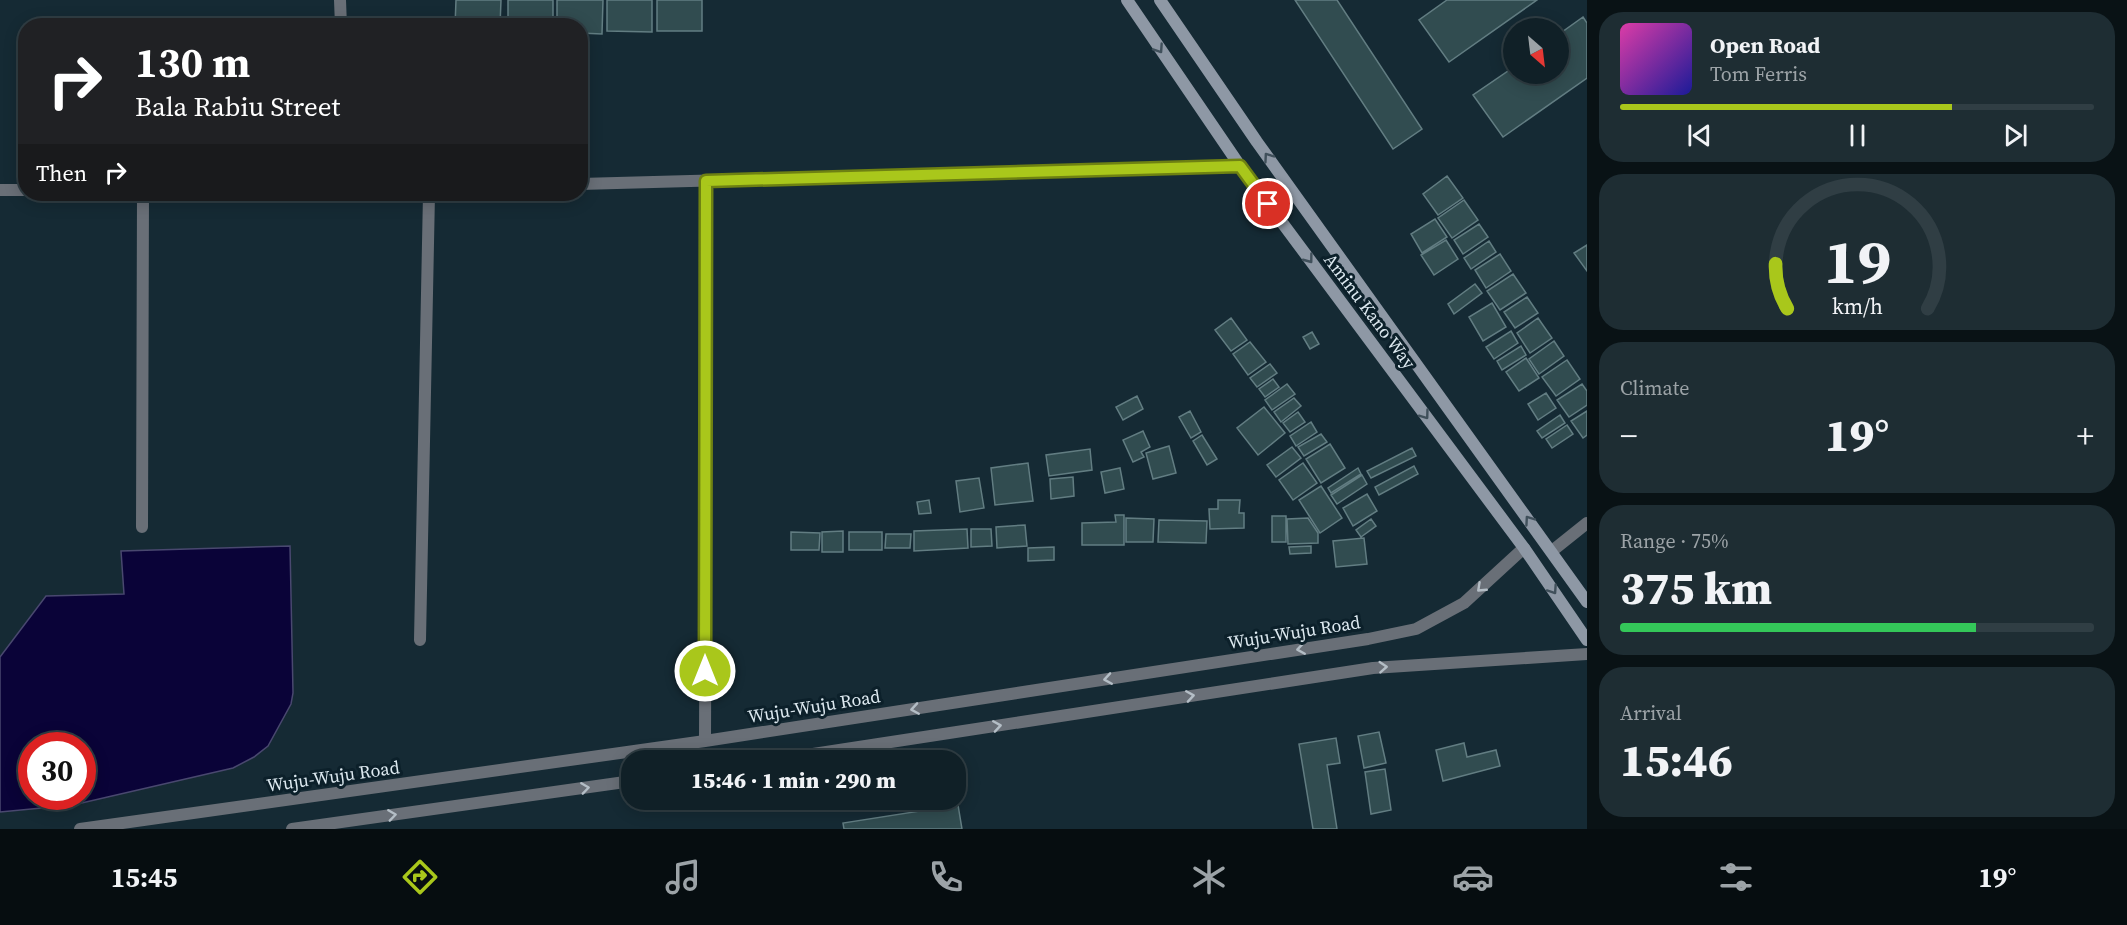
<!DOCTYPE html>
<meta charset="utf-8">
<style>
body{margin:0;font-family:"Source Serif 4",serif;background:#1e2d33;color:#f1f3f6;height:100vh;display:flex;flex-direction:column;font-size:22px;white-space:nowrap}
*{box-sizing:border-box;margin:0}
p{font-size:20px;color:#9ca3a7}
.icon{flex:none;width:33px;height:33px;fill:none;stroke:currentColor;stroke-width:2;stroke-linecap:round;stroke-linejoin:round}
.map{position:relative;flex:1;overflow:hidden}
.details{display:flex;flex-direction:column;gap:12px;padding:12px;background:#091215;width:540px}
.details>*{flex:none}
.guide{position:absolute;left:18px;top:18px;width:570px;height:183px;border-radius:24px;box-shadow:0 3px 15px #0003,0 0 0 2px #303e44;background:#202124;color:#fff;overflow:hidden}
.needle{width:39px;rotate:152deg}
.tools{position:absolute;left:1503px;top:18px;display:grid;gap:12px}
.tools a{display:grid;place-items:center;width:66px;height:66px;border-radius:50%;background:#102027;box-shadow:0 3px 15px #0003,0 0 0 2px #303e44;font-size:30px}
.speed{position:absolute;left:18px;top:732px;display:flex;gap:12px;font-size:30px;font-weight:700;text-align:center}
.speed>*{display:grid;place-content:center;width:78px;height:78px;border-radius:50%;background:#102027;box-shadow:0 3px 15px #0003,0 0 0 2px #303e44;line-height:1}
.speed .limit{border:9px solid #d22;background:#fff;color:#111}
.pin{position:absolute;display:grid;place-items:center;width:51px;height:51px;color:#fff;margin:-26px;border:3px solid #fff;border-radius:50%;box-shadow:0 2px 6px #0007}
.me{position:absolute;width:66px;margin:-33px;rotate:0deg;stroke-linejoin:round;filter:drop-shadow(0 0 4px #0008)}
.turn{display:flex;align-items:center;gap:21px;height:126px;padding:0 18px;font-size:27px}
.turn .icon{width:78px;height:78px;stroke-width:2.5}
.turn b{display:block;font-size:42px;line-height:51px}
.then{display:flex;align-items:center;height:57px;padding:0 18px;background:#0003;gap:12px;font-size:22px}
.big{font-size:45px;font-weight:800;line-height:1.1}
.details .widget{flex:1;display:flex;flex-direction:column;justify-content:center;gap:9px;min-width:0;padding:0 21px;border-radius:24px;background:#1e2d33}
.details .dial{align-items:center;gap:0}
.dial svg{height:156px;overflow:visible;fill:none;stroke:#303e44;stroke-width:7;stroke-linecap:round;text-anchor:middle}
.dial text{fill:#f1f3f6;stroke:none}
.song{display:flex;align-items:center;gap:18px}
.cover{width:72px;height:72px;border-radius:9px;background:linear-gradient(135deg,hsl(320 70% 55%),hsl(240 70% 35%))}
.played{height:6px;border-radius:3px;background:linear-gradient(90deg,#a9c71b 70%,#303e44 70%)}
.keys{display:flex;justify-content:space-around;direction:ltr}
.heat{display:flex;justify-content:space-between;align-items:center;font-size:33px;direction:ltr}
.charge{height:9px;border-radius:4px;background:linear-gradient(90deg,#34c759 75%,#303e44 0)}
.trip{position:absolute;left:621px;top:750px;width:345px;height:60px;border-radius:24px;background:#102027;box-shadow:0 3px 15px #0003,0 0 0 2px #303e44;font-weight:800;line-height:60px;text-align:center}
.tabs{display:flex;height:96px;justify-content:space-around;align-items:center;background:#060d10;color:#9ca3a7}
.tabs .icon{width:42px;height:42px}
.tabs .on{color:#a9c71b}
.tabs b{font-size:27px;color:#f1f3f6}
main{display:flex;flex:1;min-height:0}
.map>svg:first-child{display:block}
.water{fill:#0a0338;stroke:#49486f;stroke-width:1.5;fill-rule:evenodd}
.building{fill:#314c50;stroke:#627d82;stroke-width:1.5}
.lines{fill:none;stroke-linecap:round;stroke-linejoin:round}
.street{stroke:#696f77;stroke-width:12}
.secondary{stroke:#8e98a5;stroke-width:12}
.oneway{stroke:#40505b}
.oneway2{stroke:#b4bec6}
.route-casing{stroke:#6e8112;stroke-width:15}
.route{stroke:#a9c71b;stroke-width:10}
.labels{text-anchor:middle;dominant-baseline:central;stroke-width:6;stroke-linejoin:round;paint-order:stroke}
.street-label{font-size:18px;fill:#dde9f0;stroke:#0c202a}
</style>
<main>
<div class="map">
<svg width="1587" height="829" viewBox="0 0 1587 829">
<rect width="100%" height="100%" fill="#152a34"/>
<path class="water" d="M290,546L293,693L291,704L268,746L254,757L233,768L73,805L0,812V657L46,596L124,594L121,551ZM32,746H82V796H32Z"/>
<path class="building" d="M456,0H501L500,26H455Z
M508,0H553V26H508Z
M557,0H603L602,34L580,33V26H557Z
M607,0H652V32L607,31Z
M657,0H702V31H657Z
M1295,0H1337L1422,129L1393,149Z
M1447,0H1537L1449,62L1419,20Z
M1583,17L1587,23V78L1503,137L1473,95L1514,67V74H1558V35Z
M1447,176L1463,198L1438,215L1423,194Z
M1464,200L1478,220L1452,238L1438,218Z
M1435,219L1447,237L1422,253L1411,234Z
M1479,224L1488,237L1463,254L1454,240Z
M1446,240L1458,259L1434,275L1421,255Z
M1489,241L1496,252L1471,269L1464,258Z
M1587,245V271L1574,253Z
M1500,254L1511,271L1486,288L1475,270Z
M1513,274L1526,293L1500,310L1487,291Z
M1475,284L1482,293L1454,314L1448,304Z
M1527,297L1538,313L1515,328L1504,312Z
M1492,303L1506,327L1483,341L1469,317Z
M1231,318L1247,340L1231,351L1215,330Z
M1538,318L1552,338L1530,353L1517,333Z
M1511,331L1518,343L1494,359L1486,347Z
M1312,332L1319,344L1310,349L1303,337Z
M1554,341L1564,356L1539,374L1529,359Z
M1250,342L1266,362L1248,375L1233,354Z
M1521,346L1526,355L1502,370L1497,361Z
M1526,358L1539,378L1519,391L1506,372Z
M1567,360L1580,379L1556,396L1542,377Z
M1270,364L1277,373L1257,387L1250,378Z
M1273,379L1279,387L1265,397L1259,389Z
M1287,384L1295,394L1272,410L1265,400Z
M1582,384L1587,391V405L1569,417L1557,400Z
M1546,393L1556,408L1538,420L1528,404Z
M1137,396L1143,409L1123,420L1116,407Z
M1294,398L1301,406L1281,422L1274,412Z
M1264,407L1285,433L1258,455L1237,428Z
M1190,411L1201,432L1191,438L1179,417Z
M1587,411V435L1583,438L1571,421Z
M1298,412L1305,422L1290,432L1283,423Z
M1560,415L1565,423L1542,438L1537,431Z
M1311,422L1317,432L1296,446L1290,436Z
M1567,425L1573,434L1552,448L1546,439Z
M1143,431L1150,447L1141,452L1144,457L1133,462L1123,440Z
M1321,434L1327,442L1304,456L1298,447Z
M1202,435L1217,459L1207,465L1193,441Z
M1330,444L1345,468L1321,483L1306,459Z
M1169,446L1176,473L1153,479L1146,453Z
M1292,447L1301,458L1276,477L1267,465Z
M1412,448L1416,456L1371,478L1367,471Z
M1090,449L1092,470L1049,476L1046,455Z
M1028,463L1033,501L995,505L991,468Z
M1303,463L1317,483L1293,500L1279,480Z
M1414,466L1418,474L1379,495L1375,487Z
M1120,468L1124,489L1105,493L1101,472Z
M1358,468L1361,474L1331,493L1328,488Z
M1362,475L1367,484L1337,504L1331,495Z
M1073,477L1074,496L1051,499L1050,479Z
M979,478L984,508L960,512L956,481Z
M1321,486L1342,518L1320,533L1299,500Z
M1367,494L1377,511L1353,526L1343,508Z
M929,500L931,513L919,514L917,502Z
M1218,500H1240L1239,513H1244V528L1210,529L1209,509H1218Z
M1115,515H1124V545H1082V523L1116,522Z
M1272,516H1286V542H1272Z
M1126,518L1154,519L1153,542H1126Z
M1308,518L1318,533V543L1288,544L1287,519Z
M1371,519L1376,526L1361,537L1356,530Z
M1159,520L1207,521L1206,543L1158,542Z
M1025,525L1027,546L997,548L996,527Z
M967,529L968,548L914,551V531Z
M971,529H991L992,546L971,547Z
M843,531V552H822V532Z
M791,532L820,533L819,550H791Z
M849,532H882V550H849Z
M886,534H911L910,548H885Z
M1364,538L1367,564L1336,567L1333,541Z
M1311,546V553L1290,554L1289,547Z
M1054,547V560L1028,561V548Z
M1379,732L1386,763L1364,768L1358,736Z
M1336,738L1340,763L1327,765L1337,829H1313L1299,744Z
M1464,743L1467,757L1496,750L1500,766L1443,781L1436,750Z
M1385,769L1391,810L1371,814L1365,772Z
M958,805L962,829H844L843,823Z"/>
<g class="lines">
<path class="street" d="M340,0L341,26
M580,184L1240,166
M0,190H26
M142,527L143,194
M1552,551L1587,523
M420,640L429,194
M705,741L707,181
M774,760L1373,668L1587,654
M80,829L705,741L1368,639L1416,629L1464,603L1524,548
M292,829L632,781"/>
<path class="secondary" d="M1127,0L1240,166L1524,548L1587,640
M1160,0L1257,142L1587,602"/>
</g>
<defs><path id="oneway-chevron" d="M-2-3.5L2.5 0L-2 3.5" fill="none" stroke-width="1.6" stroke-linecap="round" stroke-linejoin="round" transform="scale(1.5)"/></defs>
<g class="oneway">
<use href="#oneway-chevron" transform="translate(1159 49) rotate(56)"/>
<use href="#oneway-chevron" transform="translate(1268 157) rotate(-125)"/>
<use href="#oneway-chevron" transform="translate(1309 259) rotate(53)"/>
<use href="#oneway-chevron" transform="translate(1425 415) rotate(54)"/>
<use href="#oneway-chevron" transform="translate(1529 520) rotate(-125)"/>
<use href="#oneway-chevron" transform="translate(1553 590) rotate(56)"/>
</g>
<g class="oneway2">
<use href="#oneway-chevron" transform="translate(1481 588) rotate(137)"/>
<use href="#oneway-chevron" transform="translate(1301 649) rotate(171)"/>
<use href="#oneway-chevron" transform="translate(1383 667) rotate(-4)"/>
<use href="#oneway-chevron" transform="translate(1108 679) rotate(171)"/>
<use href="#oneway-chevron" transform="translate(1190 696) rotate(-9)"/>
<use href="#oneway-chevron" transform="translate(915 709) rotate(171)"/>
<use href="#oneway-chevron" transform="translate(997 726) rotate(-9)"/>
<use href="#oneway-chevron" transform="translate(585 788) rotate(-8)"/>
<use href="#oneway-chevron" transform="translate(392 815) rotate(-8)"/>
</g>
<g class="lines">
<defs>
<path id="route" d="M705,671L706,181L1240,166L1268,204"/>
</defs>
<use href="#route" class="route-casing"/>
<use href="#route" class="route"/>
</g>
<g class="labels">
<g class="street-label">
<text transform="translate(1370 311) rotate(53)">Aminu Kano Way</text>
<text transform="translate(1294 632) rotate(-9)">Wuju-Wuju Road</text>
<text transform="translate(814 706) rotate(-9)">Wuju-Wuju Road</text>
<text transform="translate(333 776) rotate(-8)">Wuju-Wuju Road</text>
</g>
</g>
</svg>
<div class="tools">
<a><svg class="needle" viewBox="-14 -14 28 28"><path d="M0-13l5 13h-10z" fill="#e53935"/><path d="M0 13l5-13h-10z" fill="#9ca3a7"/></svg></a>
</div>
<div class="speed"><div class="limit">30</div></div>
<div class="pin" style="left:1268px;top:204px;background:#d93025"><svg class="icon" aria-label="arrive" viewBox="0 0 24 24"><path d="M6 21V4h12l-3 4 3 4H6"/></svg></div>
<svg class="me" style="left:705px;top:671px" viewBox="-20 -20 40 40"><circle r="17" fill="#a9c71b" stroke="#fff" stroke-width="3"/><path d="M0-11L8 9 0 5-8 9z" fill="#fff"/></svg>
<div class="trip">15:46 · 1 min · 290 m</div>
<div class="guide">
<div class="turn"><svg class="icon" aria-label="right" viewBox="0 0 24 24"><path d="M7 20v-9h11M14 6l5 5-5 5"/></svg><div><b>130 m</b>Bala Rabiu Street</div></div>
<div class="then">Then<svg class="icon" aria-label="right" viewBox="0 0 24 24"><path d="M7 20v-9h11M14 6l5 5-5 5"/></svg></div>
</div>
</div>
<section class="details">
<div class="widget">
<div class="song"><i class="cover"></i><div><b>Open Road</b><p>Tom Ferris</p></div></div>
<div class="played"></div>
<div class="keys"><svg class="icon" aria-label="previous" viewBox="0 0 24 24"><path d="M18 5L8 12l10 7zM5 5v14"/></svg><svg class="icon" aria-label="pause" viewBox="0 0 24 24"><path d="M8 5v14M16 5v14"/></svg><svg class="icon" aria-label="next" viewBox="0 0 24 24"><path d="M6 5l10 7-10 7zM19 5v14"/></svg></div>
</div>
<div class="widget dial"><svg viewBox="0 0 100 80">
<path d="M14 69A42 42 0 1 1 86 69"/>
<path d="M14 69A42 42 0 0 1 8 46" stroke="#a9c71b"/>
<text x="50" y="56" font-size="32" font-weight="700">19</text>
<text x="50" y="72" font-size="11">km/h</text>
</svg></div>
<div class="widget"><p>Climate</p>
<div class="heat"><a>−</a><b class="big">19°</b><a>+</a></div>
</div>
<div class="widget"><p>Range · 75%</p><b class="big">375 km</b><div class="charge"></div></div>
<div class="widget"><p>Arrival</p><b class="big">15:46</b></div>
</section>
</main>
<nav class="tabs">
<b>15:45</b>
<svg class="icon on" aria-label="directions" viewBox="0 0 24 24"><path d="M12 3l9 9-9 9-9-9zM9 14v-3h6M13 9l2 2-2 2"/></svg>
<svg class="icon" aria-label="music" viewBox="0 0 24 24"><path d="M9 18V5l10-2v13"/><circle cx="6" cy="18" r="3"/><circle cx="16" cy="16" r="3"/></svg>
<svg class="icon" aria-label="phone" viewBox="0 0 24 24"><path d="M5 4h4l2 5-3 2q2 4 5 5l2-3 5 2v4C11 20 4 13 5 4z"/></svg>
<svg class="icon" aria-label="climate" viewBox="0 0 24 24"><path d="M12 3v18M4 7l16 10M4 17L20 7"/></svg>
<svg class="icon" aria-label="car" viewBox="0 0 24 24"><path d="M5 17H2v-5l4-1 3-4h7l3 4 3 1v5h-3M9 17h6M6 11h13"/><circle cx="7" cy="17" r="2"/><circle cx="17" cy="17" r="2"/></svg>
<svg class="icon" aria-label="filters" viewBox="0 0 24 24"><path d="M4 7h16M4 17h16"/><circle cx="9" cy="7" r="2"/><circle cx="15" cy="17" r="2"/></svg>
<b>19°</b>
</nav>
